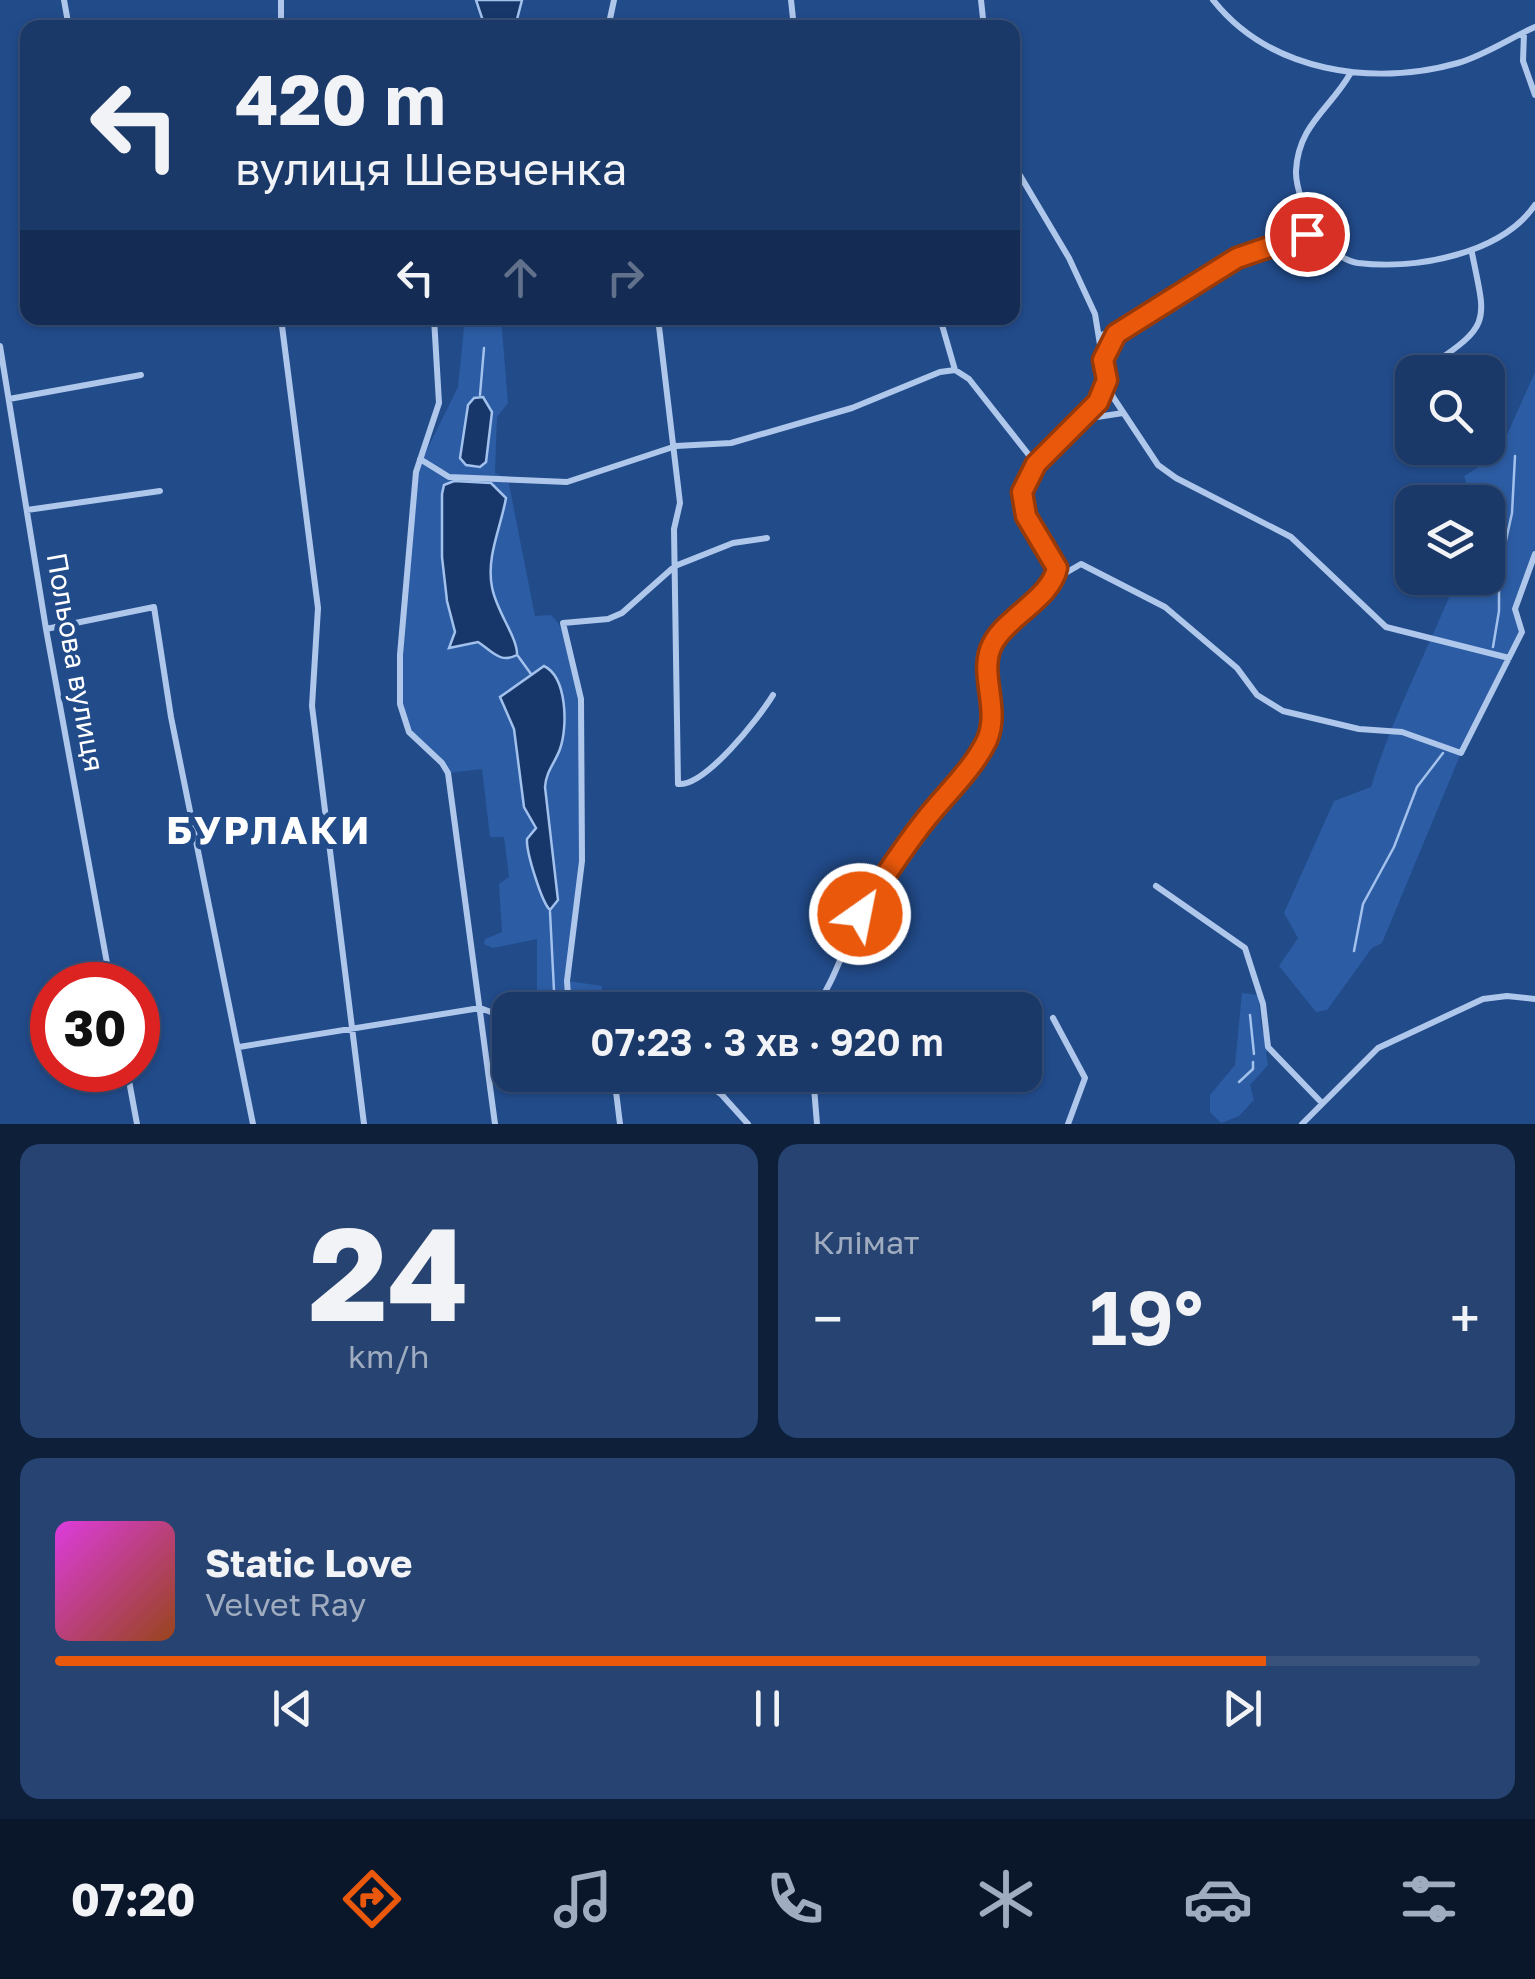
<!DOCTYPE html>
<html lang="uk">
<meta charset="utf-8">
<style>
body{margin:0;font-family:"Golos Text",sans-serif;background:#274371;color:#f1f3f6;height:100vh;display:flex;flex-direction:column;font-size:38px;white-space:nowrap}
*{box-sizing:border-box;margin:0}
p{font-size:32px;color:#9facc0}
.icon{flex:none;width:55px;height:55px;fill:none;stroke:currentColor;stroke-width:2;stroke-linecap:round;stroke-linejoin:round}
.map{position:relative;height:1124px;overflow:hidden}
.details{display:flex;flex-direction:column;gap:20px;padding:20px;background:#0e1f39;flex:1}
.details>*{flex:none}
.top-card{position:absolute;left:20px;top:20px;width:1000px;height:305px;border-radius:20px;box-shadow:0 2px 8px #0004,0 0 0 2px #38527c;background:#1a3868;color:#f1f3f6;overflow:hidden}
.buttons{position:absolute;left:1395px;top:355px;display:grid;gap:20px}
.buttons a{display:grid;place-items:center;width:110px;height:110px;border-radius:20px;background:#1a3868;box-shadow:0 2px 8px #0004,0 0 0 2px #38527c;font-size:50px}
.speed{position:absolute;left:30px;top:962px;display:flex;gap:20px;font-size:50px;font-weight:700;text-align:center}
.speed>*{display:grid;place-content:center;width:130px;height:130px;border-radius:50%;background:#1a3868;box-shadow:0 2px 8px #0004,0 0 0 2px #38527c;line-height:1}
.speed .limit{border:15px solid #d22;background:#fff;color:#111}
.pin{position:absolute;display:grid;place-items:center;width:85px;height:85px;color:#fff;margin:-42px;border:5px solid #fff;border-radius:50%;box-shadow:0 2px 10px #0007}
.me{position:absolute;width:110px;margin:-55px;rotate:33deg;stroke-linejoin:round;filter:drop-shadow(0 0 8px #0008)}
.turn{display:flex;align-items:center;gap:35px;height:210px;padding:0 50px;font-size:45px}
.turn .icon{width:130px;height:130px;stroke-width:2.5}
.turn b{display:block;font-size:70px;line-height:85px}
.lanes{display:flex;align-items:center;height:95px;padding:0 50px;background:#0003;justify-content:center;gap:50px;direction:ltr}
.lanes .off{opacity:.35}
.big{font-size:75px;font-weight:600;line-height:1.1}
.details .tile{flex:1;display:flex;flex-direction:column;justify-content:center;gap:15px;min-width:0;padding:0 35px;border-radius:20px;background:#274371}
.details .dial{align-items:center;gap:0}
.dial b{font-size:130px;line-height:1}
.song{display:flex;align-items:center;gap:30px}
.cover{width:120px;height:120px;border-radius:15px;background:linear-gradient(135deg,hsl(300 70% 55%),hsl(20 70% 35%))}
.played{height:10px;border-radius:5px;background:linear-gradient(90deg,#ea580c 85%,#38527c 85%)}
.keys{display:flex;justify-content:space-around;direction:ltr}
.heat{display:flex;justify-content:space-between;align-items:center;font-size:55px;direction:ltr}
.details .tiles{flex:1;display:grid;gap:20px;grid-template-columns:1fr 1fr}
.tile:last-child{grid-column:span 2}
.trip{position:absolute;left:492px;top:992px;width:550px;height:100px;border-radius:20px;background:#1a3868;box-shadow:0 2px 8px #0004,0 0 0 2px #38527c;font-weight:600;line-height:100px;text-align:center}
.menu{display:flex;height:160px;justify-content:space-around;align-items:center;background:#0a162a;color:#9facc0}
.menu .icon{width:70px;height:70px}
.menu .current{color:#ea580c}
.menu b{font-size:45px;color:#f1f3f6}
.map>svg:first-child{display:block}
.green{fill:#2c5ca3}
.water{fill:#17376a;stroke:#a2c1ec;stroke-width:2.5}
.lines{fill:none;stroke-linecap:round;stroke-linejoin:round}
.stream{stroke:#a2c1ec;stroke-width:2.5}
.street{stroke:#afc7eb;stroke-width:6}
.route-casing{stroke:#983908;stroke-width:25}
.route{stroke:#ea580c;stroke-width:18}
.labels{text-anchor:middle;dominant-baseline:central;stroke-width:10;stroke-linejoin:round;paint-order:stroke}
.street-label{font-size:28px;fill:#fff;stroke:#224b8a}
.district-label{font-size:38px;font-weight:bold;letter-spacing:2.5px;fill:#fff;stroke:#224b8a}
</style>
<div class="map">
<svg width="1535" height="1124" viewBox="0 0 1535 1124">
<rect width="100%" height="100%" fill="#224b8a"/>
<path class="green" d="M465,318H501L508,403L497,417L495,473L508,479L535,616L551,615C604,662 576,911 568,981L602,986L599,1010H537V939L493,948L484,944L485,939L502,932L499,884L509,877L504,837H490L482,769L448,773L416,741L400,704V655L416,472L458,387Z
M1535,372V554L1515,609L1522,632L1461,753L1382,943L1372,948L1327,1010L1316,1012L1279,966L1298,938L1284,913L1334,801L1371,787C1393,714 1429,648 1457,578H1488V502H1472L1464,476L1498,455Z
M1242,993L1258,995L1262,1030L1271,1044L1266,1053L1268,1065L1250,1085L1254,1100L1239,1116L1221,1123L1210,1112V1095L1235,1065Z"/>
<path class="water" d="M476,0H522L515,27H485Z
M483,397L492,412L486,462L480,467L466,465L460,458L468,405L474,398Z
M454,481L491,483L506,498C501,527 486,557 492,587C496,611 518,638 517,655C500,664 492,651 478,642L449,648L455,632L447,601L442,557V494L444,485Z
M544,666C567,677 568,726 560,749C555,763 546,771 545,787L558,900L550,910C542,903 526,852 527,839L536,828L524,807L514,729L500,697Z"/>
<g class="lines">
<path class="stream" d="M480,395L484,348
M1493,647L1499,611V572L1512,513L1515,456
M518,656L531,674
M550,912L555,1010
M1354,951L1363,904L1394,847L1417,787L1443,753
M1250,1015L1254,1054
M1239,1082L1253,1069V1062"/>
<path class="street" d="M64,0L69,28
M281,0V28
M791,0L794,28
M981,0L984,28
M1213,0C1270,72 1373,87 1458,63C1485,55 1510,38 1535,27
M608,28L614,0
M1524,33L1523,61L1535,95
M1012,162L1069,258L1095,314L1104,369L1113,397L1158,465L1176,478L1291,537L1386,627L1509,658
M1307,234C1310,211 1295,193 1296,171C1298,125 1330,109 1350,74
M281,318L318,608L312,706L364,1124
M434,318L439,403L416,472L400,655V704L409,732L442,763L448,773L495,1124
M658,318L680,503L674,529L678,784C705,787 759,718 773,695
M940,318L955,370L969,379L1036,464
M1099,336L1126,325L1242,255L1303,235L1312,236C1325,244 1342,261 1358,263C1416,270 1501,254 1535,205
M0,346L46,629L111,985
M1103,360L1121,328
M1434,363C1493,324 1485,319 1472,253
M9,399L141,375
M1084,419L1123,413
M420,459L449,477L567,482L676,446L731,443L852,408L940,372L955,370
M27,510L160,491
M1057,578L1081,564L1165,607L1237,668L1257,695L1283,711L1359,729L1402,732L1461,753L1522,632L1515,609L1535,554
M46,629L154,607L171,717L253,1124
M1156,886L1245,948L1263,1004L1268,1047L1321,1102
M569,1010L567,981L582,861L581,699L563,623L608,619L622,613L675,566L733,543L767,538
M813,1010C836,981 843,946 861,914C884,871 915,832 945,795C958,778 979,760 987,740C1002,705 977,671 993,643C1008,616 1052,598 1057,568C1048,550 1033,533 1026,514C1009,466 1089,428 1107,381
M1053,1018L1085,1078L1068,1124
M239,1047L480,1008L510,1019
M127,1070L137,1124
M614,1075L620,1124
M694,1075L721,1094L748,1124
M813,1075L817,1124
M721,1094L746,1075
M1302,1124L1378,1048L1483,999L1507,996L1535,999"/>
</g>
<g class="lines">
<defs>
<path id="route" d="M860,914C881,882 902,849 926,819C945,795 974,768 987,740C1001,707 977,672 993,643C1008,616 1051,598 1057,568L1026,516L1022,492L1036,464L1098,402L1107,380L1103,360L1116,334L1237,258L1307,234"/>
</defs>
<use href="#route" class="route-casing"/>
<use href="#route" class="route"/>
</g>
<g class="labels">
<g class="street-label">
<text transform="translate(76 662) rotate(80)">Польова вулиця</text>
</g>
<g class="district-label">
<text x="269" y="829">БУРЛАКИ</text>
</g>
</g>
</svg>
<div class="buttons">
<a><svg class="icon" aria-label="search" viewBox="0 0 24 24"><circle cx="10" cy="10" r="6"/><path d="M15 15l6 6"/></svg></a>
<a><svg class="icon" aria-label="layers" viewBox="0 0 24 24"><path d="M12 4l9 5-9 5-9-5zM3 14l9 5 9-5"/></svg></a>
</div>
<div class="speed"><div class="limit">30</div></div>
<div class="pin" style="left:1307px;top:234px;background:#d93025"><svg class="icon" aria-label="arrive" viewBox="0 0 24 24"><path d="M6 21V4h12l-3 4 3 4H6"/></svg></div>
<svg class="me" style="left:860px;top:914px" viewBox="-20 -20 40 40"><circle r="17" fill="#ea580c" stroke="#fff" stroke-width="3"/><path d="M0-11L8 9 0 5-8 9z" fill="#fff"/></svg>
<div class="trip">07:23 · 3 хв · 920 m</div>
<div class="top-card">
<div class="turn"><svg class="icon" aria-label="left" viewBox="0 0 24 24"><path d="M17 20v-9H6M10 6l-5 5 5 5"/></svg><div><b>420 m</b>вулиця Шевченка</div></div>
<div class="lanes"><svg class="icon" aria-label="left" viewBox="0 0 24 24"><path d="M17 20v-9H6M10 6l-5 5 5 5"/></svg><svg class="icon off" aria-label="ahead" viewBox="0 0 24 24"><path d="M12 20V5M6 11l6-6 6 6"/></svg><svg class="icon off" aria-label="right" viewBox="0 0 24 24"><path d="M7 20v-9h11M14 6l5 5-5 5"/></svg></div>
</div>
</div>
<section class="details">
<div class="tiles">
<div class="tile dial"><b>24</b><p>km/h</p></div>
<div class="tile"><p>Клімат</p>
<div class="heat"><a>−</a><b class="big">19°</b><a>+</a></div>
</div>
<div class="tile">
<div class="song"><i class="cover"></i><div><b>Static Love</b><p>Velvet Ray</p></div></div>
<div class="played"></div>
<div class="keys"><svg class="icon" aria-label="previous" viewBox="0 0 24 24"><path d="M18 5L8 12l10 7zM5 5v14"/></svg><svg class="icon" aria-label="pause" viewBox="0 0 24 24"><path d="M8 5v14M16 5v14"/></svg><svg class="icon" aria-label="next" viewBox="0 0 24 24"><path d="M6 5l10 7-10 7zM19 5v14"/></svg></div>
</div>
</div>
</section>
<nav class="menu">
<b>07:20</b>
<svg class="icon current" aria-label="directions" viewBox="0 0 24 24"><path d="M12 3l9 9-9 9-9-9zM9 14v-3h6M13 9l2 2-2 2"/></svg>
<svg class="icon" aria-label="music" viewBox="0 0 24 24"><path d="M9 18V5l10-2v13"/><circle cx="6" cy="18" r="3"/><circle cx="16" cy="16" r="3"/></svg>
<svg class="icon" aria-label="phone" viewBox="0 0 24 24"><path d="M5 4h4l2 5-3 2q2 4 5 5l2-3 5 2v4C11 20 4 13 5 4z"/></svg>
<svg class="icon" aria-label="climate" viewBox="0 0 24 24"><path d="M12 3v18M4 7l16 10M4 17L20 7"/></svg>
<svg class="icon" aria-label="car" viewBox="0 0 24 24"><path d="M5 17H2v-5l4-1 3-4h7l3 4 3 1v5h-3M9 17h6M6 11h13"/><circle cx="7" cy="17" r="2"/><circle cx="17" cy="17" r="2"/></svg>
<svg class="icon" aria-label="filters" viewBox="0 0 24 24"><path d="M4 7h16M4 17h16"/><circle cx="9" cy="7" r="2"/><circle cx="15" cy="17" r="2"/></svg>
</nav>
